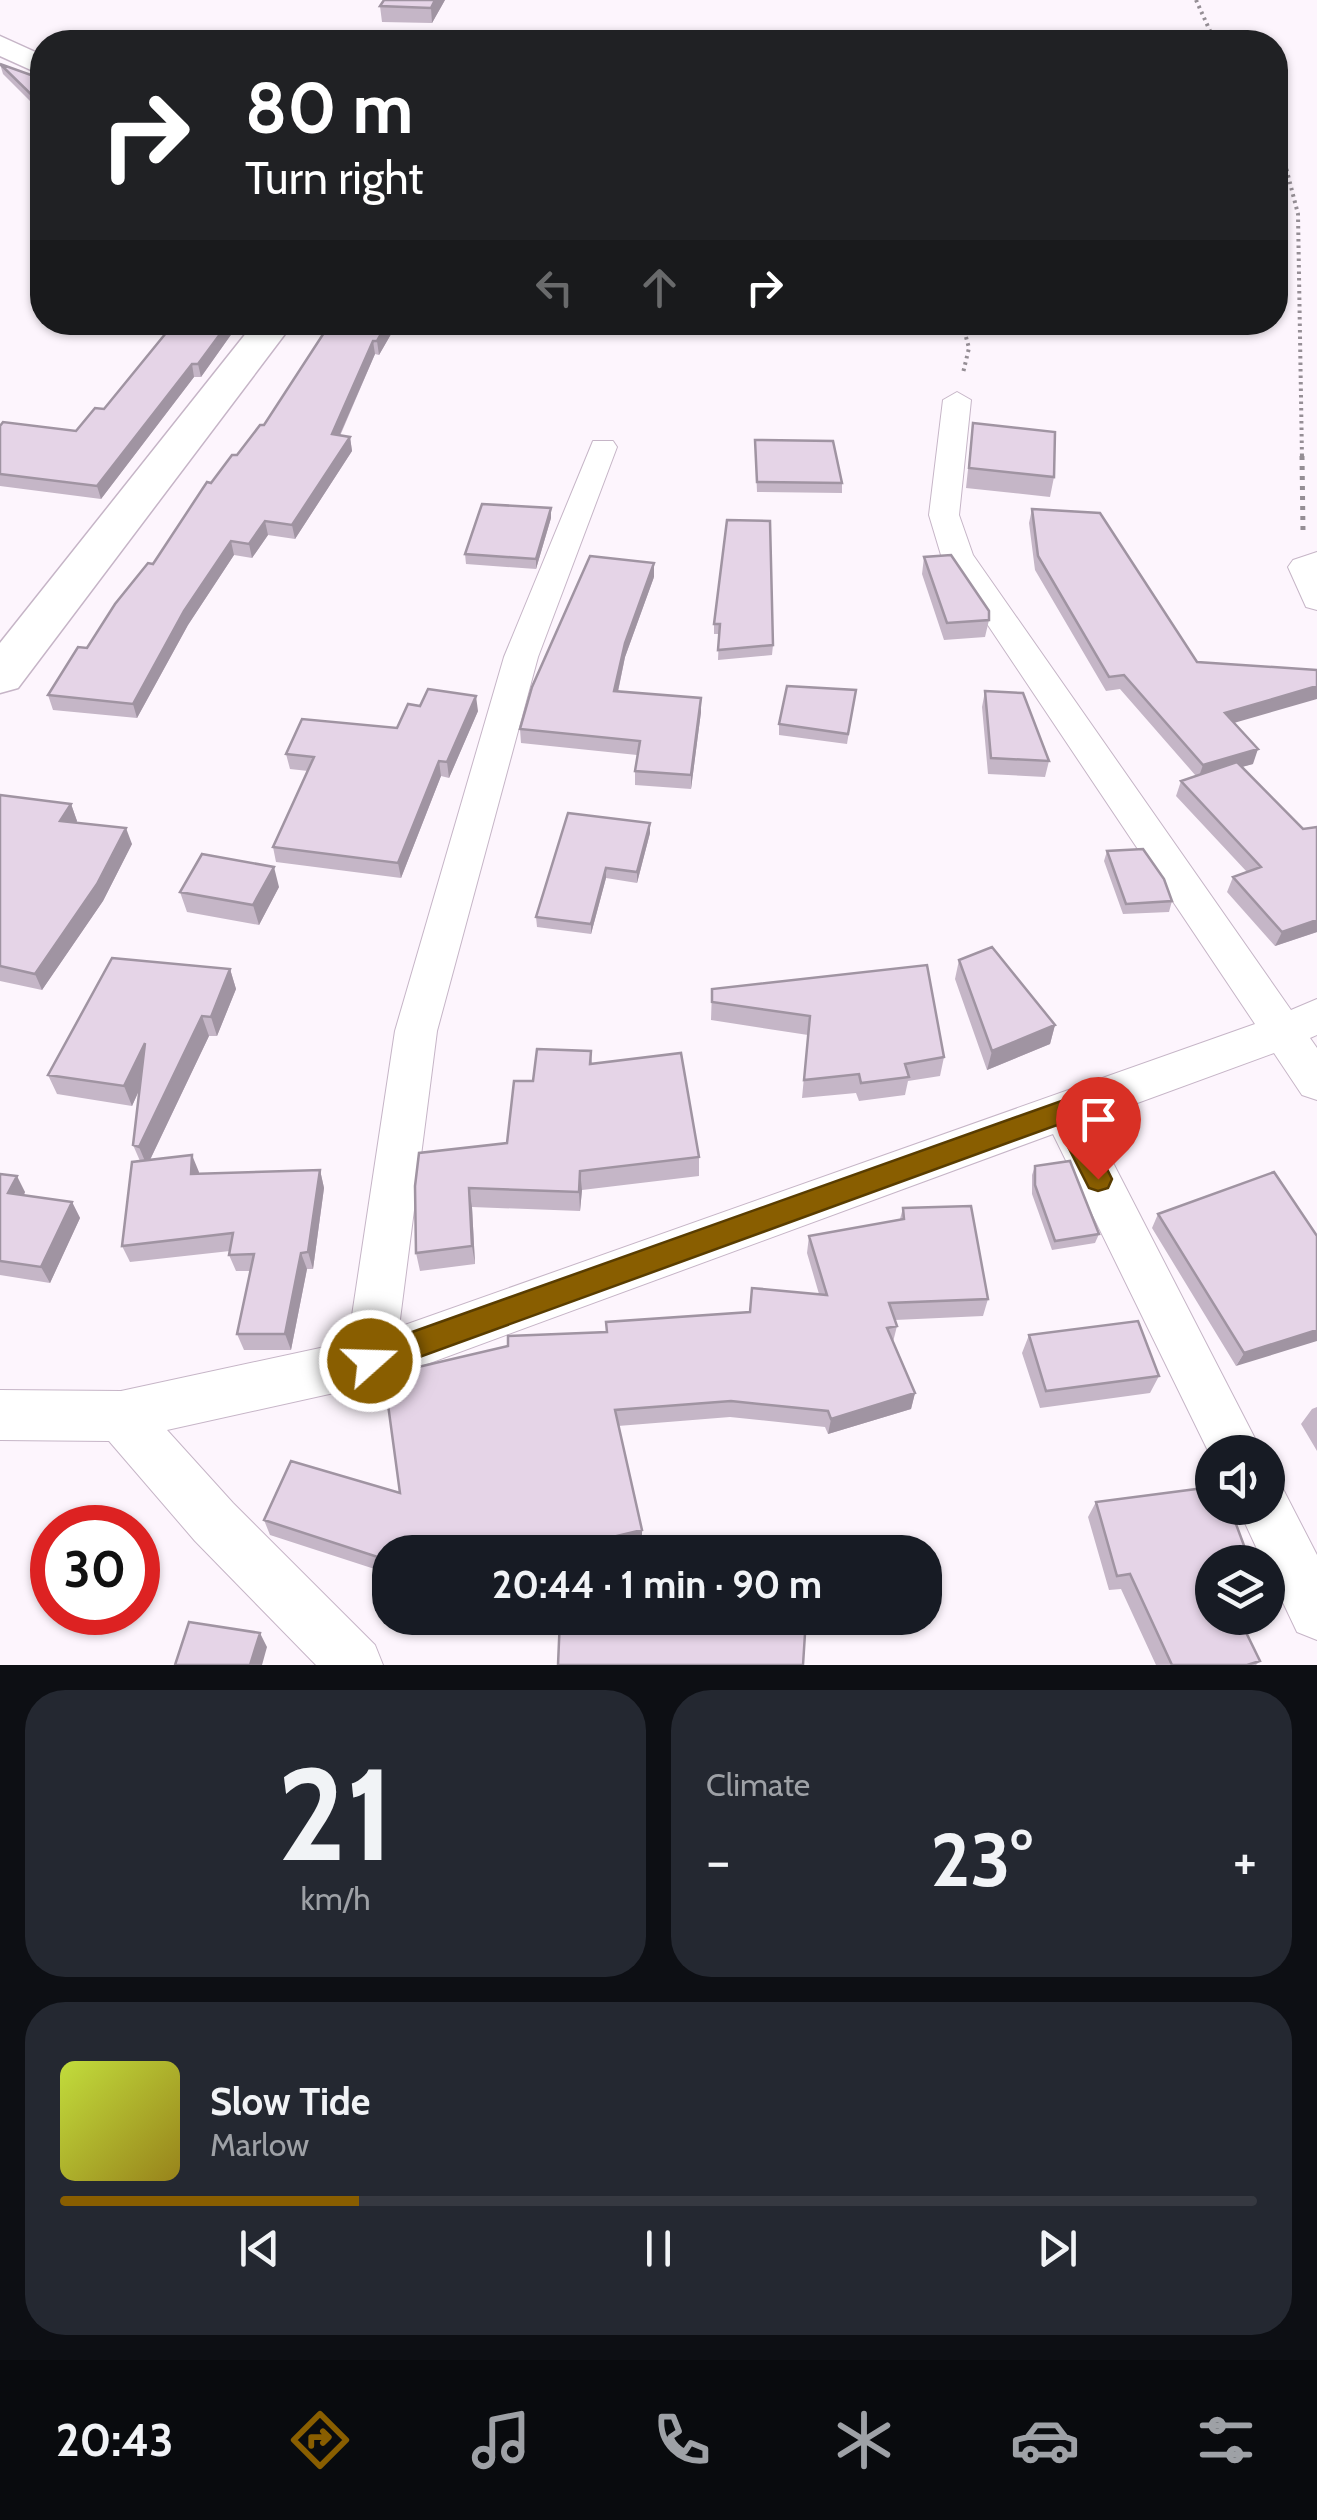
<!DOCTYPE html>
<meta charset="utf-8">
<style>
body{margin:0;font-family:Cabin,sans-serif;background:#242831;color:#f1f3f6;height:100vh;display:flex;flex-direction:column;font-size:38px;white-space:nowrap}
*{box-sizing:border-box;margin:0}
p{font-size:32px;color:#9ea1a6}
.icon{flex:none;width:55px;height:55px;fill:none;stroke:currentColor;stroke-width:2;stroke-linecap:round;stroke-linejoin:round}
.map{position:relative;height:1665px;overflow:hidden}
.sheet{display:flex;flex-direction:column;gap:25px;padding:25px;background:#0d0f14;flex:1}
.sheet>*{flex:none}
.guide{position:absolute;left:30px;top:30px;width:1258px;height:305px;border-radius:40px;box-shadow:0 2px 8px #0004;background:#202124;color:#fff;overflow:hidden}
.buttons{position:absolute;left:1195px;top:1435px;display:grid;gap:20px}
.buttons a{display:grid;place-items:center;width:90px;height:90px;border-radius:50%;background:#171b24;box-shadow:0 2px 8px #0004;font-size:50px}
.speed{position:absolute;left:30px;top:1505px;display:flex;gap:20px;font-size:50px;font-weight:700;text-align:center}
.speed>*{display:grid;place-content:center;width:130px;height:130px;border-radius:50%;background:#171b24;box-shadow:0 2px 8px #0004;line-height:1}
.speed .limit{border:15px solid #d22;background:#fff;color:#111}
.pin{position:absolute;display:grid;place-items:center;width:85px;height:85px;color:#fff;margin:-102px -42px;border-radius:50% 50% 50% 0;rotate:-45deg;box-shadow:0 0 10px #0007}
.pin .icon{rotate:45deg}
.me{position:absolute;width:110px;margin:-55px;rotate:70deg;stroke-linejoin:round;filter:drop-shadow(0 0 8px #0008)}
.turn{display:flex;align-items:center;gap:35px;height:210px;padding:0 50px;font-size:45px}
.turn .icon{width:130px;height:130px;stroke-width:2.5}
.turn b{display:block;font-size:70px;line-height:85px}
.lanes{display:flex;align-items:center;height:95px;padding:0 50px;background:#0003;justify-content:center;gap:50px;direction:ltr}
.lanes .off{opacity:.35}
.big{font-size:75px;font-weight:700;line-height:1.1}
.sheet .widget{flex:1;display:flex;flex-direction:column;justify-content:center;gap:15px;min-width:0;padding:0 35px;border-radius:40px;background:#242831}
.sheet .dial{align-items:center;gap:0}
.dial b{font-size:130px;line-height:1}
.song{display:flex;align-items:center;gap:30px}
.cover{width:120px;height:120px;border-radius:15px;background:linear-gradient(135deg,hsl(70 70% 55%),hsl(50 70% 35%))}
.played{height:10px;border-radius:5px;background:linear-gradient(90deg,#895e00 25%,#363941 25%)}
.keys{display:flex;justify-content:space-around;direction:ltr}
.heat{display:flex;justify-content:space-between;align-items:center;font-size:55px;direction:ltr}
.sheet .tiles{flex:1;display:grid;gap:25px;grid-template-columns:1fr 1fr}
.widget:last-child{grid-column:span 2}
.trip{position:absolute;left:372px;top:1535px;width:570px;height:100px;border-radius:40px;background:#171b24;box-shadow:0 2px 8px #0004;font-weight:700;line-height:100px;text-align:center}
.tabs{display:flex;height:160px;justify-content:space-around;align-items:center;background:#090b0e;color:#9ea1a6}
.tabs .icon{width:70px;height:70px}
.tabs .selected{color:#895e00}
.tabs b{font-size:45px;color:#f1f3f6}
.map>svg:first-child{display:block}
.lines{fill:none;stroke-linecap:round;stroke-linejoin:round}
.street-casing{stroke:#c6b5c7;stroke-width:2}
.secondary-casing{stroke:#c6b5c7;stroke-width:3}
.path-far1{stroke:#958e95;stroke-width:4;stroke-dasharray:2.5 4;stroke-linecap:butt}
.path{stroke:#958e95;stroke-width:5;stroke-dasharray:4 6;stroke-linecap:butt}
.street{fill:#fff;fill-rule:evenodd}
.secondary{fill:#fff;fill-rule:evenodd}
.wall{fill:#c5b6c7}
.shaded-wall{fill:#a094a2}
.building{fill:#e5d4e7;stroke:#a094a2;stroke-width:2.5}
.route{fill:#895e00;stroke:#593d00;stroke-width:2.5}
</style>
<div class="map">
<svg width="1317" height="1665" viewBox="0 0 1317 1665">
<rect width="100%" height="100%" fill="#fdf5fd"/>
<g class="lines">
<defs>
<path id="street" d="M957,392L971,400L959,515L973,555L1291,1010L1317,999V1035L1310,1038L1317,1048V1100L1302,1095L1274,1053L1091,1120L1262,1452H1212V1459L1053,1134L370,1385L167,1430L233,1503L375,1645L383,1665H316L195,1541L109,1441L0,1440V1390L121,1391L348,1342L395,1031L504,657L593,441H613L617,447L538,657L437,1031L399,1327L1255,1024L941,555L929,515L943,400Z
M1317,552V610L1306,607L1288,567L1293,560Z
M1268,1483L1283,1489L1317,1555V1640L1297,1632L1268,1571V1562H1263L1238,1508H1268Z"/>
<path id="secondary" d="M0,36L42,55V75L0,56Z
M255,322H294L18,688L0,693V643Z"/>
</defs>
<use href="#street" class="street-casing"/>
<use href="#secondary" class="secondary-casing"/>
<path class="path-far1" d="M1196,0L1215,42
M1275,125L1298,214L1302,458
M949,322L963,326L969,348L963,373"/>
<path class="path" d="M1302,456L1303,531"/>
<use href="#street" class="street"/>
<use href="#secondary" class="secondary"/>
</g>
<path class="wall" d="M445,0L432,23L382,22L380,6Z
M0,64L42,79V113L3,74Z
M240,322L201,377H194L101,499L0,486V426L76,431L104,409Z
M331,322H398L379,355L375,354L340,436L350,437L352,451L295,539L268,535L252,558L234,555L188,625L137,718L53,710L48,695L153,564L211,483L264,425Z
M973,423L1054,477L1050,497L966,488Z
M755,440L842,483V493L757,492Z
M1032,509L1234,723L1253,764L1241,767L1303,829L1317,827V932L1275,946L1227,892L1233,877L1247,872L1176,796L1181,781L1196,776L1120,689L1106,691L1035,570L1029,523Z
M551,518L536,569L466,564L465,554Z
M727,520L773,645L772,655L718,660L719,634H714V624Z
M924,557L989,620L985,637L944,640L922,574Z
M654,577L625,657L618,692L701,712L691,789L635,785V771L637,755L521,743L520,729Z
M856,690L847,744L779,735V724Z
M985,691L1049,761L1045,777L988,774L982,707Z
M420,706L478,711L449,778L441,776L401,878L276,862L273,847L308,771L290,769L286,754L397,728Z
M0,795L71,804L77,821L76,823L132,844L103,901L42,990L0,981Z
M650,823V833L637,883L606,878L591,934L537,927L536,917Z
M1107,851L1172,901L1169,912L1123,914L1104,861Z
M279,887L259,925L187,912L180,892Z
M959,960L1055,1025L1050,1044L987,1070L955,979Z
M927,965L944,1057L940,1076L908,1081L905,1095L859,1101L856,1093L802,1098L808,1035L711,1020L712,989Z
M230,969L236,989L217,1036H209L150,1160L199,1172V1174L320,1170L324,1188L313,1269H307L291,1350H244L237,1334L251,1271H236L229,1255L230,1251L130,1262L122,1246L140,1161L133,1145L139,1090L132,1106L57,1094L48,1075Z
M591,1051L592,1064L699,1157V1176L582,1190L580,1211L472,1207L475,1264L420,1271L416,1253L507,1143L533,1081Z
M1035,1166L1099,1234L1095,1243L1052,1250L1032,1194V1175Z
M0,1174L25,1192L24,1195L72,1202L80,1218L50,1283L0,1275Z
M903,1208L988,1299L983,1316L895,1320L897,1326L893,1342L915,1393L911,1409L828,1434L825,1427L730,1417L618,1426L642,1530V1545L390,1552V1574L270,1535L264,1520L400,1493L607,1332L750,1312L819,1294L807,1253L809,1236L900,1219Z
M1158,1214L1317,1236L1236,1366L1152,1228Z
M1029,1335L1159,1376L1150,1393L1040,1408L1022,1353Z
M1317,1407V1451L1301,1424L1312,1409Z
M1096,1502L1249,1559L1247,1562H1212V1618L1260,1661L1256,1665H1156L1121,1589L1109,1590L1088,1517Z"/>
<path class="shaded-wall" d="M435,0H445L432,23L431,8Z
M229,322H240L201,377L198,364Z
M388,322H398L379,355L377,341Z
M373,341L375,354L334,448L332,434Z
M192,364L194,377L101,499L97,486Z
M350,437L352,451L295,539L292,525Z
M551,508V518L536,569V559Z
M265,521L268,535L252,558L249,544Z
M231,541L234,555L188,625L137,718L133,704L184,611Z
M654,563V577L625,657L615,705L614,691L625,643Z
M1317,686V699L1220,727L1225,713Z
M476,696L478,711L449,778L447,762Z
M701,698V712L691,789V775Z
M1258,749L1253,764L1198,779L1203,765Z
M439,761L441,776L401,878L398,863Z
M71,804L77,821L66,838L60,821Z
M650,823V833L637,883V872Z
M126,828L132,844L103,901L42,990L35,974Z
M274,867L279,887L259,925L253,905Z
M606,868V878L591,934V924Z
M1317,920V932L1275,946L1282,932Z
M230,969L236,989L217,1036L211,1017Z
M202,1016L209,1036L147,1166L139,1147Z
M1055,1025L1050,1044L987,1070L992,1051Z
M145,1043L152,1062L132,1106L124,1086Z
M192,1155L199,1172L198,1191L191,1174Z
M320,1170L324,1188L313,1269L308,1252Z
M580,1171L582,1190L580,1211L579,1192Z
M17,1176L25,1192L17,1209L8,1193Z
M469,1188L472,1207L475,1264L472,1246Z
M72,1202L80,1218L50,1283L41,1267Z
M301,1253L307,1269L291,1350L285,1334Z
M1317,1330V1341L1236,1366L1244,1353Z
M915,1393L911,1409L828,1434L831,1419Z
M642,1530V1545L611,1552H550Z
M260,1633L267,1647L262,1665H250Z"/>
<path class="building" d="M384,0H435L431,8L380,6Z
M0,64L42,79V105Z
M175,322H229L198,364H192L97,486L0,474V426L3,422L76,431L95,408L104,409Z
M331,322H388L377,341H373L332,434L350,437L292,525L265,521L249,544L231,541L184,611L133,704L48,695L78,647L87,648L115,604L148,563L153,564L207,482L211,483L232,455H237L260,425H264Z
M973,423L1055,432L1054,477L969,468Z
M755,440L833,441L842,483L757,482Z
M482,504L551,508L536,559L465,554Z
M1032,509L1100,513L1197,662L1317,670V686L1225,713L1258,749L1203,765L1124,675L1109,677L1038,556Z
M727,520L770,521L773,645L718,650L720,624H714Z
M951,555L989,611V620L947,623L924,557Z
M590,556L654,563L625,643L614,691L701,698L691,775L635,771L640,741L520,729L532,687Z
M787,686L856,690L848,734L779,724Z
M428,689L476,696L447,762L439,761L398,863L273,847L314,757L286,754L302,719L397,728L408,704L420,706Z
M985,691L1023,693L1049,761L991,758Z
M1237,762L1303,829L1317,827V920L1282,932L1233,877L1261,867L1181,781Z
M0,795L71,804L60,821L126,828L97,884L35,974L0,966Z
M568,813L650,823L637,872L606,868L591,924L536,917Z
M1143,849L1164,879L1172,901L1126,904L1107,851Z
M202,854L274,867L253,905L180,892Z
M992,947L1055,1025L992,1051L959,960Z
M112,958L230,969L211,1017L202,1016L139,1147L133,1145L145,1043L124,1086L48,1075Z
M927,965L944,1057L905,1064L909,1077L861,1083L859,1074L804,1080L810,1016L712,1002V989Z
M537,1049L591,1051L590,1064L681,1053L699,1157L580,1171L579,1192L469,1188L472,1246L416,1253L415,1186L419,1153L507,1143L514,1081H533Z
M192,1155L191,1174L320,1170L308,1252L301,1253L285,1334H237L254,1254L229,1255L233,1233L122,1246L132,1162Z
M1070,1161L1099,1234L1055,1241L1035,1185V1166Z
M1274,1172L1317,1236V1330L1244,1353L1158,1214Z
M0,1174L17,1176L8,1193L72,1202L41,1267L0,1261Z
M971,1206L988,1299L889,1303L897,1326L887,1328L915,1393L831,1419L828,1411L731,1401L615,1410L642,1530L550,1552H390V1561L264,1520L291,1461L400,1493L384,1375L508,1346V1336L607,1332L606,1322L750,1312L752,1288L827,1295L809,1236L904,1219L903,1208Z
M1138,1321L1159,1376L1046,1391L1029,1335Z
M1212,1487V1508H1230L1249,1559L1212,1562V1618H1239L1260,1661L1247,1665H1172L1130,1574L1117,1576L1096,1502Z
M560,1618H806L803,1665H558Z
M189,1622L260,1633L250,1665H175Z"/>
<path class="route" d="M1064,1100L1073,1103L1108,1171L1112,1179L1108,1188L1098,1191L1089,1188L1057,1125L370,1375L359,1371L355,1361L359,1351L370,1347Z"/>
</svg>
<div class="buttons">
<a><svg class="icon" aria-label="sound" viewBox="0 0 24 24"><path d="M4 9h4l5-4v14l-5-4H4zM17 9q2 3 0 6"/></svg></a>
<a><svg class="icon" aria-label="layers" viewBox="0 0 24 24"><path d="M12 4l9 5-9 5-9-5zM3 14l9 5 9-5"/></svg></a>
</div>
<div class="speed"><div class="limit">30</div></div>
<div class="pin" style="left:1098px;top:1179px;background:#d93025"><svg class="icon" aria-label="arrive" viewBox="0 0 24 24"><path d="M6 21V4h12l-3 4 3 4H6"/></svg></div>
<svg class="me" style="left:370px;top:1361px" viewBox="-20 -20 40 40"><circle r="17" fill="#895e00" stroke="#fff" stroke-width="3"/><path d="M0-11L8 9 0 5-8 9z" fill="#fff"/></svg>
<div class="trip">20:44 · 1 min · 90 m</div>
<div class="guide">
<div class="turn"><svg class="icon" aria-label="right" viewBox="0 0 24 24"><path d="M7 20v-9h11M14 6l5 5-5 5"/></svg><div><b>80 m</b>Turn right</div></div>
<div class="lanes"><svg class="icon off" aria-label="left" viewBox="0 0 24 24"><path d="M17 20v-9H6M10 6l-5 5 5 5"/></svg><svg class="icon off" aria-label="ahead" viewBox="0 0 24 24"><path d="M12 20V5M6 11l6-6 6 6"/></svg><svg class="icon" aria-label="right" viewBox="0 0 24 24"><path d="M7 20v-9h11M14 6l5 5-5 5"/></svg></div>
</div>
</div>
<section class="sheet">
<div class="tiles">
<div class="widget dial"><b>21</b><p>km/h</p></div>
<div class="widget"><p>Climate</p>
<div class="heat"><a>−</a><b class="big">23°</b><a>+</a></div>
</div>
<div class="widget">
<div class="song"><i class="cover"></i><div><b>Slow Tide</b><p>Marlow</p></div></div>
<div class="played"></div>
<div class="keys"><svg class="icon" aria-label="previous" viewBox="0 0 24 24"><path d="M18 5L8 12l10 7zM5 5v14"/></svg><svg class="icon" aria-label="pause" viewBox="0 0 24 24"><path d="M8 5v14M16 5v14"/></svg><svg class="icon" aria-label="next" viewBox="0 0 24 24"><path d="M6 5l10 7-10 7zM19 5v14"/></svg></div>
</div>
</div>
</section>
<nav class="tabs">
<b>20:43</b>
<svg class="icon selected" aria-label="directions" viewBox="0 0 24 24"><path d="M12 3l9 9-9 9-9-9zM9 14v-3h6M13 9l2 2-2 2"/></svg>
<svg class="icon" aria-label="music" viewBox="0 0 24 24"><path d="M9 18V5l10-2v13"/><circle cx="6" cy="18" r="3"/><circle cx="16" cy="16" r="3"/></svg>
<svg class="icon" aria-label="phone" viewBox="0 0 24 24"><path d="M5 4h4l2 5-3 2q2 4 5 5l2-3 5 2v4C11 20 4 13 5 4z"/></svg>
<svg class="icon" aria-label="climate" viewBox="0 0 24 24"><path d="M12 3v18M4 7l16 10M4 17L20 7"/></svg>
<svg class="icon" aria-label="car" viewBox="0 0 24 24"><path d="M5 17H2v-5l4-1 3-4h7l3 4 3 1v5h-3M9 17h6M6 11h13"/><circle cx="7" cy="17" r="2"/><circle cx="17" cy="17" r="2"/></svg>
<svg class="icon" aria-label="filters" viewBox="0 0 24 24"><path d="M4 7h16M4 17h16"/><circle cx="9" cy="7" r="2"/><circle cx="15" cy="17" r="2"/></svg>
</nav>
